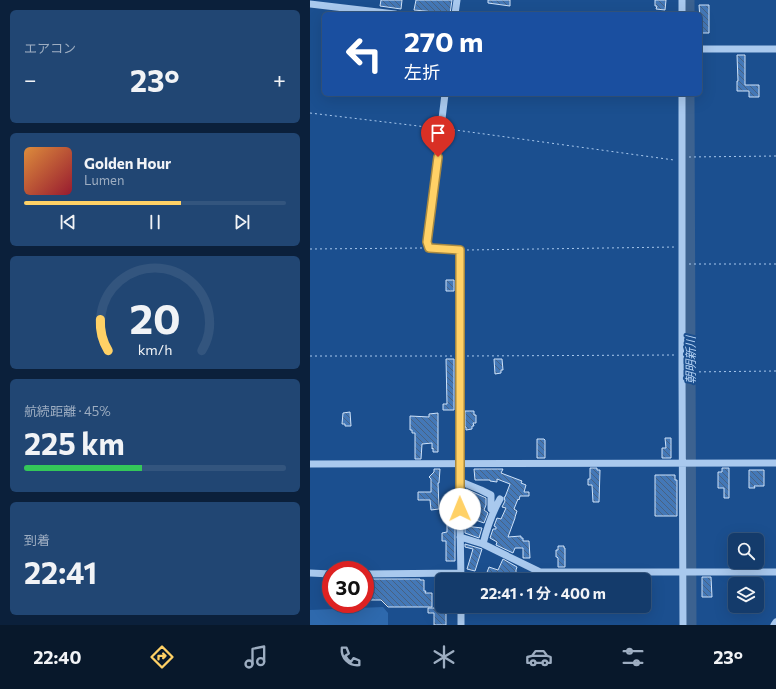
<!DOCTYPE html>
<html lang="ja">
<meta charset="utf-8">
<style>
body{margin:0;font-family:Commissioner,"Noto Sans JP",sans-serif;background:#214673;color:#f1f3f6;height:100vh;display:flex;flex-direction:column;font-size:15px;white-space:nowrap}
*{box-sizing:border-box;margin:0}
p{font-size:13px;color:#9dadc1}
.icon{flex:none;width:22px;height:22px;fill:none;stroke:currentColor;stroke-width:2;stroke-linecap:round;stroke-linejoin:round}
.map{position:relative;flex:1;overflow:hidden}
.drawer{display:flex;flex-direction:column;gap:10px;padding:10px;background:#0b203b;width:310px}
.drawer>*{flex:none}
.top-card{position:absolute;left:12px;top:12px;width:380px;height:84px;border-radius:6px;box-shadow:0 4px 16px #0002,0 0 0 1px #33557e;background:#1a4fa0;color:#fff;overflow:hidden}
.controls{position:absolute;left:418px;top:533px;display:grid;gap:8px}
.controls a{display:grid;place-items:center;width:36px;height:36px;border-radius:6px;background:#143b6b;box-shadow:0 4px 16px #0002,0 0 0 1px #33557e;font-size:20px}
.speed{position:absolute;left:12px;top:561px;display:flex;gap:8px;font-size:20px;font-weight:700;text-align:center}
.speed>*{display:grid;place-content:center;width:52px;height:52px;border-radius:50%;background:#143b6b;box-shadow:0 4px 16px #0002,0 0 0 1px #33557e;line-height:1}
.speed .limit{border:6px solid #d22;background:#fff;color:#111}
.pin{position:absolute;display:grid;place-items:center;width:34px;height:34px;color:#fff;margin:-41px -17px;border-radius:50% 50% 50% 0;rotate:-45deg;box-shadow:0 0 4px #0007}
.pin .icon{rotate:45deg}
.me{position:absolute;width:44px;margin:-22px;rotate:359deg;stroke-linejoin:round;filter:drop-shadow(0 0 3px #0008)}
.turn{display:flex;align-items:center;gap:14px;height:84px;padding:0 16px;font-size:18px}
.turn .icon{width:52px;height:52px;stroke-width:2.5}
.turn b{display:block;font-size:28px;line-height:34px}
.big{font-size:30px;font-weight:700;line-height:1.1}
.drawer .tile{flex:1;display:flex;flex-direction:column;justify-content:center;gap:6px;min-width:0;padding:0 14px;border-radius:6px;background:#214673}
.drawer .dial{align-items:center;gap:0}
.dial svg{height:104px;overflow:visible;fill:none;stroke:#33557e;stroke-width:7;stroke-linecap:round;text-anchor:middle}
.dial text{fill:#f1f3f6;stroke:none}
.song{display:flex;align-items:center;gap:12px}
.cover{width:48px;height:48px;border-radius:6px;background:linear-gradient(135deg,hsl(30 70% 55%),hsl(350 70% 35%))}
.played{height:4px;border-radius:2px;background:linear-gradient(90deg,#ffd166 60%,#33557e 60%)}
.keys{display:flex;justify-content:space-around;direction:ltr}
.heat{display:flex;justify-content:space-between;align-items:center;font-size:22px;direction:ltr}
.charge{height:6px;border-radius:3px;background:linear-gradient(90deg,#34c759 45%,#33557e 0)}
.trip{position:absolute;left:125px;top:573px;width:216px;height:40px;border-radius:6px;background:#143b6b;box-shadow:0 4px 16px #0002,0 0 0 1px #33557e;font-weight:700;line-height:40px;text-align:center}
.menu{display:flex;height:64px;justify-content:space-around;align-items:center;background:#08182b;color:#9dadc1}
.menu .icon{width:28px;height:28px}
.menu .active{color:#ffd166}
.menu b{font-size:18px;color:#f1f3f6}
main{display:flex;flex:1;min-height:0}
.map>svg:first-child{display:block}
.garden{fill:#2e69ad}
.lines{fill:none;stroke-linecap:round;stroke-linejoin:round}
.river{stroke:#3c6290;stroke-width:11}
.building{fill:url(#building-back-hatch);stroke:#cfe3fa}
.path{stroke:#a9c9ee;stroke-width:1;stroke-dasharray:2 3;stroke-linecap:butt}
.minor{stroke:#a9c9ee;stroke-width:7}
.route-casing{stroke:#a68842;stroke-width:10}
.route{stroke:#ffd166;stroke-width:7}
.labels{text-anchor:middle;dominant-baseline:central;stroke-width:4;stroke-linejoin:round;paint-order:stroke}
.water-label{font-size:12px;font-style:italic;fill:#b5d3f5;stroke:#1b4f8f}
</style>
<main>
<section class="drawer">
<div class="tile"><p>エアコン</p>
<div class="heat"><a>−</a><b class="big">23°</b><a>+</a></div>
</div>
<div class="tile">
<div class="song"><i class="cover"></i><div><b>Golden Hour</b><p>Lumen</p></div></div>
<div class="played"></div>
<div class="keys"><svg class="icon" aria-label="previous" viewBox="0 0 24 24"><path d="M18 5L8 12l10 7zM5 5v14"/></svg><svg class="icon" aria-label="pause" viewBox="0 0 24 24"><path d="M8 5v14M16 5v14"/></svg><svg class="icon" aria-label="next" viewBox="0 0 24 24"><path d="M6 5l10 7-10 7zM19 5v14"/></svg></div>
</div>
<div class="tile dial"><svg viewBox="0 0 100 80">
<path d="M14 69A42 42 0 1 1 86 69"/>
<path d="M14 69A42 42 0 0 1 8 45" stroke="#ffd166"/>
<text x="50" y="56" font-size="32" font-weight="700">20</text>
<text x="50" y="72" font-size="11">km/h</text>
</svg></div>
<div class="tile"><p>航続距離 · 45%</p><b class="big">225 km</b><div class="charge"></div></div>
<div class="tile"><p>到着</p><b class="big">22:41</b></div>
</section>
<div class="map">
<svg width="466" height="625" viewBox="0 0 466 625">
<defs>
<pattern id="building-back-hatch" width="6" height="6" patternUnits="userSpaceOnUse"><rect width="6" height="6" fill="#4478b7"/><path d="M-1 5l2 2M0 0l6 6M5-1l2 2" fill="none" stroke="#486282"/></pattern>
</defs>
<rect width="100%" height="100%" fill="#1b4f8f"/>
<path class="garden" d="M73,607L78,613V625H0V610Z"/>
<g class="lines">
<path class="river" d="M379,0V14
M379,94L381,625"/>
</g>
<path class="building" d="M71,0H92L91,9L70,6Z
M106,0H142L140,14H133V13L125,12L104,10Z
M178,0H200V6L178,3Z
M345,0H356L355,10L346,9L347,6H345Z
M389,5H399V33H391Z
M427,55H435V85H449V97H439V91H427V81H428Z
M136,280H144V291H136Z
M136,359H144V410H133V404H137Z
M184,359H192L193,370H191V373L185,374Z
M155,411H164V415H166V423H163L164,426H162V429L156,430V427H155Z
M40,412L41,426H35V424H32L33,413Z
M128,413V452H123V448L122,449V443L112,444L111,459H105V433H102V430H100V416L119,417V414Z
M355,438H361V458H352V448H356Z
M227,439H234L235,440V458H227Z
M280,468H287V470H290L289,502H283L282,485H278V479H280Z
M412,468H419V498H414V488H408V472H412Z
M124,469H130L129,483H128L129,509L121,510L120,500H108V492H121V479L119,477L124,472Z
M164,469H193L191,473L212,481L211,483L216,485L214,492H219V496H210L209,500L208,499L204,509L207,511L205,517V518L198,537L211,536V538H213V541H219L220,558H213V548H205L203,553L186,545L187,542L180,538L183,529H186V527L184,526L187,518L191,519L196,508L192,507L195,501L194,497H195L200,484L187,479V482L180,481V480H165Z
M439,470H454V486H444L445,488H439Z
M345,475H365V480H367V516H345Z
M156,489L176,498V505L174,510L178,513L174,523L157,517L159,510L155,508L154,493Z
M138,518H145V561H136V541H132V533L137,532V519Z
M155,526L172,528L169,538L155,533Z
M155,544L172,549L165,571L157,569L163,549L155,547Z
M248,546H254V548H255V567H248V558L247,557H246V550H248Z
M193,559L207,567L206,570V573L203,580H185L176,575L179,567L188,570Z
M392,577H401L402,597H392Z
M55,579H110V580H114V591H116L115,593H122V607H78L71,600H56Z
M118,608H136V625H124V613H118Z"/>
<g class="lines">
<path class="path" d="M0,113L125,128
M138,129L364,160
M379,157L466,156
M0,249L113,248
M157,250L366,247
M379,264H466
M0,356H143
M157,356L365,355
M379,372L466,371"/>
<path class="minor" d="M372,0V14
M0,4L85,14
M145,14L147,0
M390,49H466
M135,94L117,242L119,248L150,250L149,464L151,580
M372,94V372L373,625
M0,464L466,463
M149,481L171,490L181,495V509L183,510
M150,537L173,544L230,572H466
M173,544C177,528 182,513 190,499
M0,573L21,574
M55,574L151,573
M151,606V625
M464,625L466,622"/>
</g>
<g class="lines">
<defs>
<path id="route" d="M128,157L117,242L119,248L150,250V509"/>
</defs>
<use href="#route" class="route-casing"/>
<use href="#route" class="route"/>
</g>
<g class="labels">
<g class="water-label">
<text transform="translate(380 360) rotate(-90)">朝明新川</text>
</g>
</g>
</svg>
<div class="controls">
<a><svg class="icon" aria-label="search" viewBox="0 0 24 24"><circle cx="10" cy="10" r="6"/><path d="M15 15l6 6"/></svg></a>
<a><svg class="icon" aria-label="layers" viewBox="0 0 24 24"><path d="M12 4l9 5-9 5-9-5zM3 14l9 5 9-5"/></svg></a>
</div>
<div class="speed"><div class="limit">30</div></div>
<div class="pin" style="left:128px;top:157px;background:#d93025"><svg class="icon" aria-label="arrive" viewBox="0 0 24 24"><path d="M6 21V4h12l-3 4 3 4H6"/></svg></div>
<svg class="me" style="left:150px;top:509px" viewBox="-20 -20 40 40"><circle r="19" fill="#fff"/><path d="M0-13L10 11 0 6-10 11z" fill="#ffd166"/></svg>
<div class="trip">22:41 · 1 分 · 400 m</div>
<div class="top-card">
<div class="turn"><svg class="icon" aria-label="left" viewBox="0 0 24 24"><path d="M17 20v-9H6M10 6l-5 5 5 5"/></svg><div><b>270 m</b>左折</div></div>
</div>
</div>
</main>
<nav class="menu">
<b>22:40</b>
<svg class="icon active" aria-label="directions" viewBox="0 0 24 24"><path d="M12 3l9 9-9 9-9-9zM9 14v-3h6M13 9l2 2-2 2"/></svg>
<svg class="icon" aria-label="music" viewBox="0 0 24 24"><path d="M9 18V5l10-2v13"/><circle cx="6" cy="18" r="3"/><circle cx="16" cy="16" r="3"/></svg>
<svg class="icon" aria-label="phone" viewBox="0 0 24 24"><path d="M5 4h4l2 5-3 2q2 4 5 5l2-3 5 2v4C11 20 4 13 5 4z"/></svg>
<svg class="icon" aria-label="climate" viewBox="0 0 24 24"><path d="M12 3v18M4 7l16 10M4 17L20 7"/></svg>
<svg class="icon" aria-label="car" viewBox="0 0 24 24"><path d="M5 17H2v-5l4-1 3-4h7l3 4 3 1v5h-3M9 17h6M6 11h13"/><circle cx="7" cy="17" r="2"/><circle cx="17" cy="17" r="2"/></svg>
<svg class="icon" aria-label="filters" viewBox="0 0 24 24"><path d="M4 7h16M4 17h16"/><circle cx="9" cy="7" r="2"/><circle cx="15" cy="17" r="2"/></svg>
<b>23°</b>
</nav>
